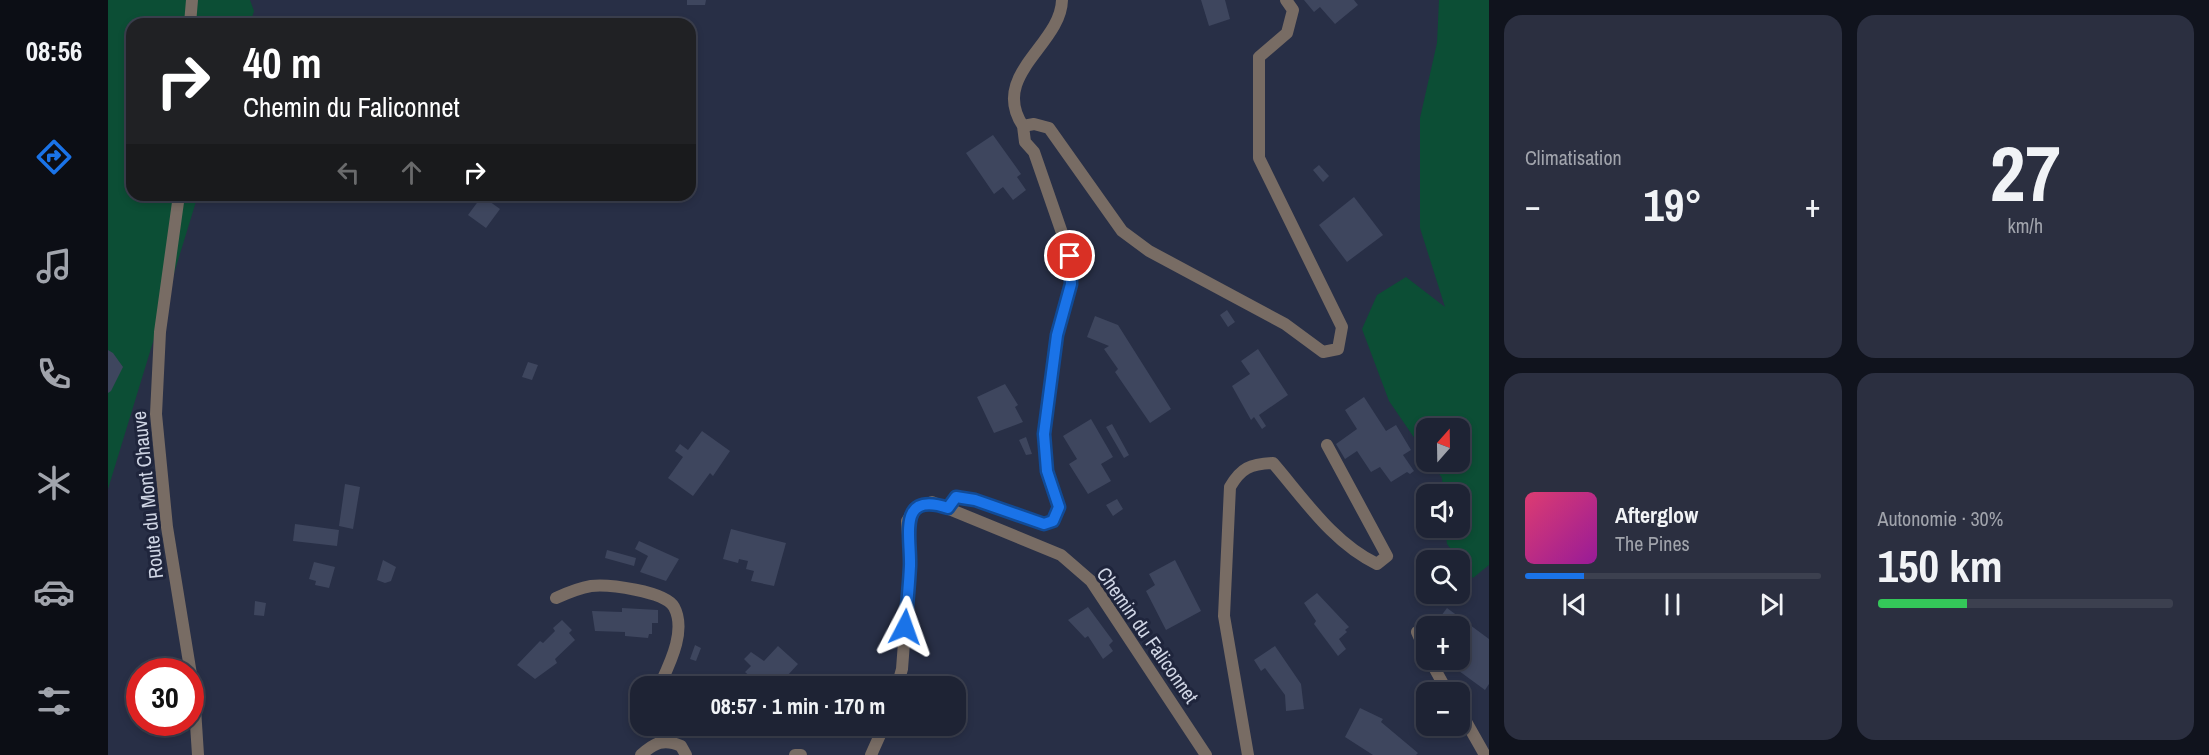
<!DOCTYPE html>
<html lang="fr">
<meta charset="utf-8">
<style>
body{margin:0;font-family:"Archivo Narrow",sans-serif;background:#2b2f40;color:#f1f3f6;height:100vh;display:flex;flex-direction:column;font-size:22px;white-space:nowrap}
*{box-sizing:border-box;margin:0}
p{font-size:20px;color:#a1a4ac}
.icon{flex:none;width:33px;height:33px;fill:none;stroke:currentColor;stroke-width:2;stroke-linecap:round;stroke-linejoin:round}
.map{position:relative;flex:1;overflow:hidden}
.panel{display:flex;flex-direction:column;gap:15px;padding:15px;background:#10131d;width:720px}
.panel>*{flex:none}
.banner{position:absolute;left:18px;top:18px;width:570px;height:183px;border-radius:18px;box-shadow:0 3px 9px #0003,0 0 0 2px #3c404f;background:#202124;color:#fff;overflow:hidden}
.needle{width:39px;rotate:20deg}
.buttons{position:absolute;left:1308px;top:418px;display:grid;gap:12px}
.buttons a{display:grid;place-items:center;width:54px;height:54px;border-radius:12px;background:#1e2334;box-shadow:0 3px 9px #0003,0 0 0 2px #3c404f;font-size:30px}
.speed{position:absolute;left:18px;top:658px;display:flex;gap:12px;font-size:30px;font-weight:700;text-align:center}
.speed>*{display:grid;place-content:center;width:78px;height:78px;border-radius:50%;background:#1e2334;box-shadow:0 3px 9px #0003,0 0 0 2px #3c404f;line-height:1}
.speed .limit{border:9px solid #d22;background:#fff;color:#111}
.pin{position:absolute;display:grid;place-items:center;width:51px;height:51px;color:#fff;margin:-26px;border:3px solid #fff;border-radius:50%;box-shadow:0 2px 6px #0007}
.me{position:absolute;width:66px;margin:-33px;rotate:4deg;stroke-linejoin:round;filter:drop-shadow(0 0 4px #0008)}
.turn{display:flex;align-items:center;gap:21px;height:126px;padding:0 18px;font-size:27px}
.turn .icon{width:78px;height:78px;stroke-width:2.5}
.turn b{display:block;font-size:42px;line-height:51px}
.lanes{display:flex;align-items:center;height:57px;padding:0 18px;background:#0003;justify-content:center;gap:30px;direction:ltr}
.lanes .off{opacity:.35}
.big{font-size:45px;font-weight:700;line-height:1.1}
.panel .widget{flex:1;display:flex;flex-direction:column;justify-content:center;gap:9px;min-width:0;padding:0 21px;border-radius:18px;background:#2b2f40}
.panel .dial{align-items:center;gap:0}
.dial b{font-size:78px;line-height:1}
.song{display:flex;align-items:center;gap:18px}
.cover{width:72px;height:72px;border-radius:9px;background:linear-gradient(135deg,hsl(340 70% 55%),hsl(300 70% 35%))}
.played{height:6px;border-radius:3px;background:linear-gradient(90deg,#1a73e8 20%,#3c404f 20%)}
.keys{display:flex;justify-content:space-around;direction:ltr}
.heat{display:flex;justify-content:space-between;align-items:center;font-size:33px;direction:ltr}
.charge{height:9px;border-radius:4px;background:linear-gradient(90deg,#34c759 30%,#3c404f 0)}
.panel .tiles{flex:1;display:grid;gap:15px;grid-template-columns:repeat(2,1fr)}
.trip{position:absolute;left:522px;top:676px;width:336px;height:60px;border-radius:18px;background:#1e2334;box-shadow:0 3px 9px #0003,0 0 0 2px #3c404f;font-weight:700;line-height:60px;text-align:center}
main{display:flex;flex:1;min-height:0}
.tabs{display:flex;flex-direction:column;width:108px;justify-content:space-around;align-items:center;background:#0c0e15;color:#a1a4ac}
.tabs .icon{width:42px;height:42px}
.tabs .active{color:#1a73e8}
.tabs b{font-size:27px;color:#f1f3f6}
.map>svg:first-child{display:block}
.green{fill:#0c4e35}
.building{fill:#3e465e}
.lines{fill:none;stroke-linecap:round;stroke-linejoin:round}
.service{stroke:#786c64;stroke-width:12}
.minor{stroke:#786c64;stroke-width:12}
.tertiary{stroke:#786c64;stroke-width:12}
.route-casing{stroke:#114b97;stroke-width:15}
.route{stroke:#1a73e8;stroke-width:10}
.labels{text-anchor:middle;dominant-baseline:central;stroke-width:6;stroke-linejoin:round;paint-order:stroke}
.street-label{font-size:20px;fill:#d0d6e5;stroke:#1f253c}
</style>
<main>
<nav class="tabs">
<b>08:56</b>
<svg class="icon active" aria-label="directions" viewBox="0 0 24 24"><path d="M12 3l9 9-9 9-9-9zM9 14v-3h6M13 9l2 2-2 2"/></svg>
<svg class="icon" aria-label="music" viewBox="0 0 24 24"><path d="M9 18V5l10-2v13"/><circle cx="6" cy="18" r="3"/><circle cx="16" cy="16" r="3"/></svg>
<svg class="icon" aria-label="phone" viewBox="0 0 24 24"><path d="M5 4h4l2 5-3 2q2 4 5 5l2-3 5 2v4C11 20 4 13 5 4z"/></svg>
<svg class="icon" aria-label="climate" viewBox="0 0 24 24"><path d="M12 3v18M4 7l16 10M4 17L20 7"/></svg>
<svg class="icon" aria-label="car" viewBox="0 0 24 24"><path d="M5 17H2v-5l4-1 3-4h7l3 4 3 1v5h-3M9 17h6M6 11h13"/><circle cx="7" cy="17" r="2"/><circle cx="17" cy="17" r="2"/></svg>
<svg class="icon" aria-label="filters" viewBox="0 0 24 24"><path d="M4 7h16M4 17h16"/><circle cx="9" cy="7" r="2"/><circle cx="15" cy="17" r="2"/></svg>
</nav>
<div class="map">
<svg width="1381" height="755" viewBox="0 0 1381 755">
<rect width="100%" height="100%" fill="#282f46"/>
<path class="green" d="M0,0H142L146,11L142,24H24V195H90L0,489Z
M1331,0H1381V565L1365,578L1339,544L1337,528H1352V495H1335L1334,478L1323,462H1352V429H1318V455L1281,401L1254,329L1269,295L1298,277L1337,307L1312,228V118L1329,43Z"/>
<path class="building" d="M579,0H598L597,5H579Z
M1093,0H1117L1122,19L1101,26Z
M1196,0H1246L1250,5L1227,24L1212,7L1206,12Z
M885,135L913,174L909,177L918,190L905,200L895,187L886,194L858,153Z
M1211,165L1221,176L1215,182L1205,170Z
M374,196L392,209L378,228L360,215Z
M1246,197L1275,235L1239,262L1211,225Z
M1119,310L1127,322L1120,327L1112,315Z
M987,316L1010,325L1063,409L1042,423L1007,372L1010,369L996,349L1001,346L979,337Z
M1150,349L1180,395L1151,415L1158,426L1154,429L1146,417L1143,420L1124,386L1142,374L1133,361Z
M0,350L5,353L15,367L3,391L0,393Z
M420,362L430,365L424,380L414,377Z
M897,384L910,405L907,407L915,422L886,433L869,397Z
M1256,397L1278,431L1288,425L1303,450L1295,455L1306,471L1302,474L1299,472L1283,482L1272,467L1263,472L1249,451L1237,459L1228,444L1249,429L1237,410Z
M983,419L1005,457L993,464L1003,481L980,494L961,464L969,459L955,436Z
M1004,424L1021,455L1016,458L998,427Z
M594,431L622,451L605,476L602,473L585,496L560,478L575,457L567,451L572,444L580,450Z
M918,437L924,454L918,455L911,440Z
M237,484L252,487L245,529L231,526Z
M1009,499L1015,509L1005,516L998,505Z
M187,524L231,530L229,546L185,541Z
M623,529L678,543L666,586L643,581L646,571L638,569L640,561L631,559L630,563L615,559Z
M531,541L571,559L558,581L532,572L540,556L527,549Z
M499,550L528,558L526,566L497,558Z
M275,560L288,567L283,581L277,583L269,580Z
M1067,560L1093,611L1058,630L1038,591L1047,585L1041,574Z
M206,562L227,567L221,588L207,585L208,581L201,579Z
M1209,593L1241,627L1237,630L1239,632L1231,639L1238,649L1230,656L1206,624L1208,621L1196,603Z
M147,601L158,603L156,616L146,615Z
M980,607L1005,641L1001,645L1005,651L995,659L980,636L977,638L960,620Z
M514,608L550,610V623H544V634H541L540,638L517,636V632L487,631L484,611L514,612Z
M1339,608L1381,639V684L1377,690L1336,660H1352V627H1331L1327,624Z
M454,620L464,630L461,633L467,640L447,659L449,663L427,679L409,665L432,641L435,643L447,631L445,628Z
M587,645L593,648L588,661L582,659Z
M670,646L690,664L669,687H654L637,672L643,666L636,659L643,652L656,661Z
M1167,646L1193,684L1196,709L1178,711L1177,695L1157,668L1153,671L1146,660Z
M1252,708L1275,719L1273,722L1310,753L1308,755H1265L1237,737Z"/>
<g class="lines">
<path class="service" d="M915,126C881,75 953,45 954,0
M840,508L848,497L867,500L936,524L945,521L951,507L939,471L936,434L949,335L963,284L962,256L926,152L917,142L915,126L926,124L941,128L1014,231L1041,251L1177,324L1215,352L1230,349L1234,327L1151,158V57L1179,33L1185,10L1178,0
M448,598C459,593 471,588 483,586C500,584 557,591 566,607C579,631 561,665 551,687
M1309,632L1318,652
M1322,660L1340,693
M1352,711L1377,755
M549,726L554,741
M533,755C546,743 556,738 573,746L578,755
M687,755H693
M1140,755L1116,616L1122,487C1133,468 1142,464 1165,463C1196,499 1225,543 1269,564L1279,556L1219,445"/>
<path class="minor" d="M789,687L794,669L802,563L799,521L807,509L824,502L953,555L983,581L1098,755
M763,755L776,726"/>
<path class="tertiary" d="M82,24L84,0
M71,195L52,332L48,414L59,527L86,693L90,755"/>
</g>
<g class="lines">
<defs>
<path id="route" d="M797,627C799,607 801,586 802,566C803,535 789,491 840,508L848,497L867,500L936,524L945,521L951,507L939,471L936,434L949,335L963,284L962,256"/>
</defs>
<use href="#route" class="route-casing"/>
<use href="#route" class="route"/>
</g>
<g class="labels">
<g class="street-label">
<text transform="translate(39 495) rotate(-96)">Route du Mont Chauve</text>
<text transform="translate(1040 635) rotate(55)">Chemin du Faliconnet</text>
</g>
</g>
</svg>
<div class="buttons">
<a><svg class="needle" viewBox="-14 -14 28 28"><path d="M0-13l5 13h-10z" fill="#e53935"/><path d="M0 13l5-13h-10z" fill="#a1a4ac"/></svg></a>
<a><svg class="icon" aria-label="sound" viewBox="0 0 24 24"><path d="M4 9h4l5-4v14l-5-4H4zM17 9q2 3 0 6"/></svg></a>
<a><svg class="icon" aria-label="search" viewBox="0 0 24 24"><circle cx="10" cy="10" r="6"/><path d="M15 15l6 6"/></svg></a>
<a>+</a>
<a>−</a>
</div>
<div class="speed"><div class="limit">30</div></div>
<div class="pin" style="left:962px;top:256px;background:#d93025"><svg class="icon" aria-label="arrive" viewBox="0 0 24 24"><path d="M6 21V4h12l-3 4 3 4H6"/></svg></div>
<svg class="me" style="left:797px;top:627px" viewBox="-20 -20 40 40"><path d="M0-17L14 15 0 8-14 15z" fill="#1a73e8" stroke="#fff" stroke-width="4"/></svg>
<div class="trip">08:57 · 1 min · 170 m</div>
<div class="banner">
<div class="turn"><svg class="icon" aria-label="right" viewBox="0 0 24 24"><path d="M7 20v-9h11M14 6l5 5-5 5"/></svg><div><b>40 m</b>Chemin du Faliconnet</div></div>
<div class="lanes"><svg class="icon off" aria-label="left" viewBox="0 0 24 24"><path d="M17 20v-9H6M10 6l-5 5 5 5"/></svg><svg class="icon off" aria-label="ahead" viewBox="0 0 24 24"><path d="M12 20V5M6 11l6-6 6 6"/></svg><svg class="icon" aria-label="right" viewBox="0 0 24 24"><path d="M7 20v-9h11M14 6l5 5-5 5"/></svg></div>
</div>
</div>
<section class="panel">
<div class="tiles">
<div class="widget"><p>Climatisation</p>
<div class="heat"><a>−</a><b class="big">19°</b><a>+</a></div>
</div>
<div class="widget dial"><b>27</b><p>km/h</p></div>
<div class="widget">
<div class="song"><i class="cover"></i><div><b>Afterglow</b><p>The Pines</p></div></div>
<div class="played"></div>
<div class="keys"><svg class="icon" aria-label="previous" viewBox="0 0 24 24"><path d="M18 5L8 12l10 7zM5 5v14"/></svg><svg class="icon" aria-label="pause" viewBox="0 0 24 24"><path d="M8 5v14M16 5v14"/></svg><svg class="icon" aria-label="next" viewBox="0 0 24 24"><path d="M6 5l10 7-10 7zM19 5v14"/></svg></div>
</div>
<div class="widget"><p>Autonomie · 30%</p><b class="big">150 km</b><div class="charge"></div></div>
</div>
</section>
</main>
